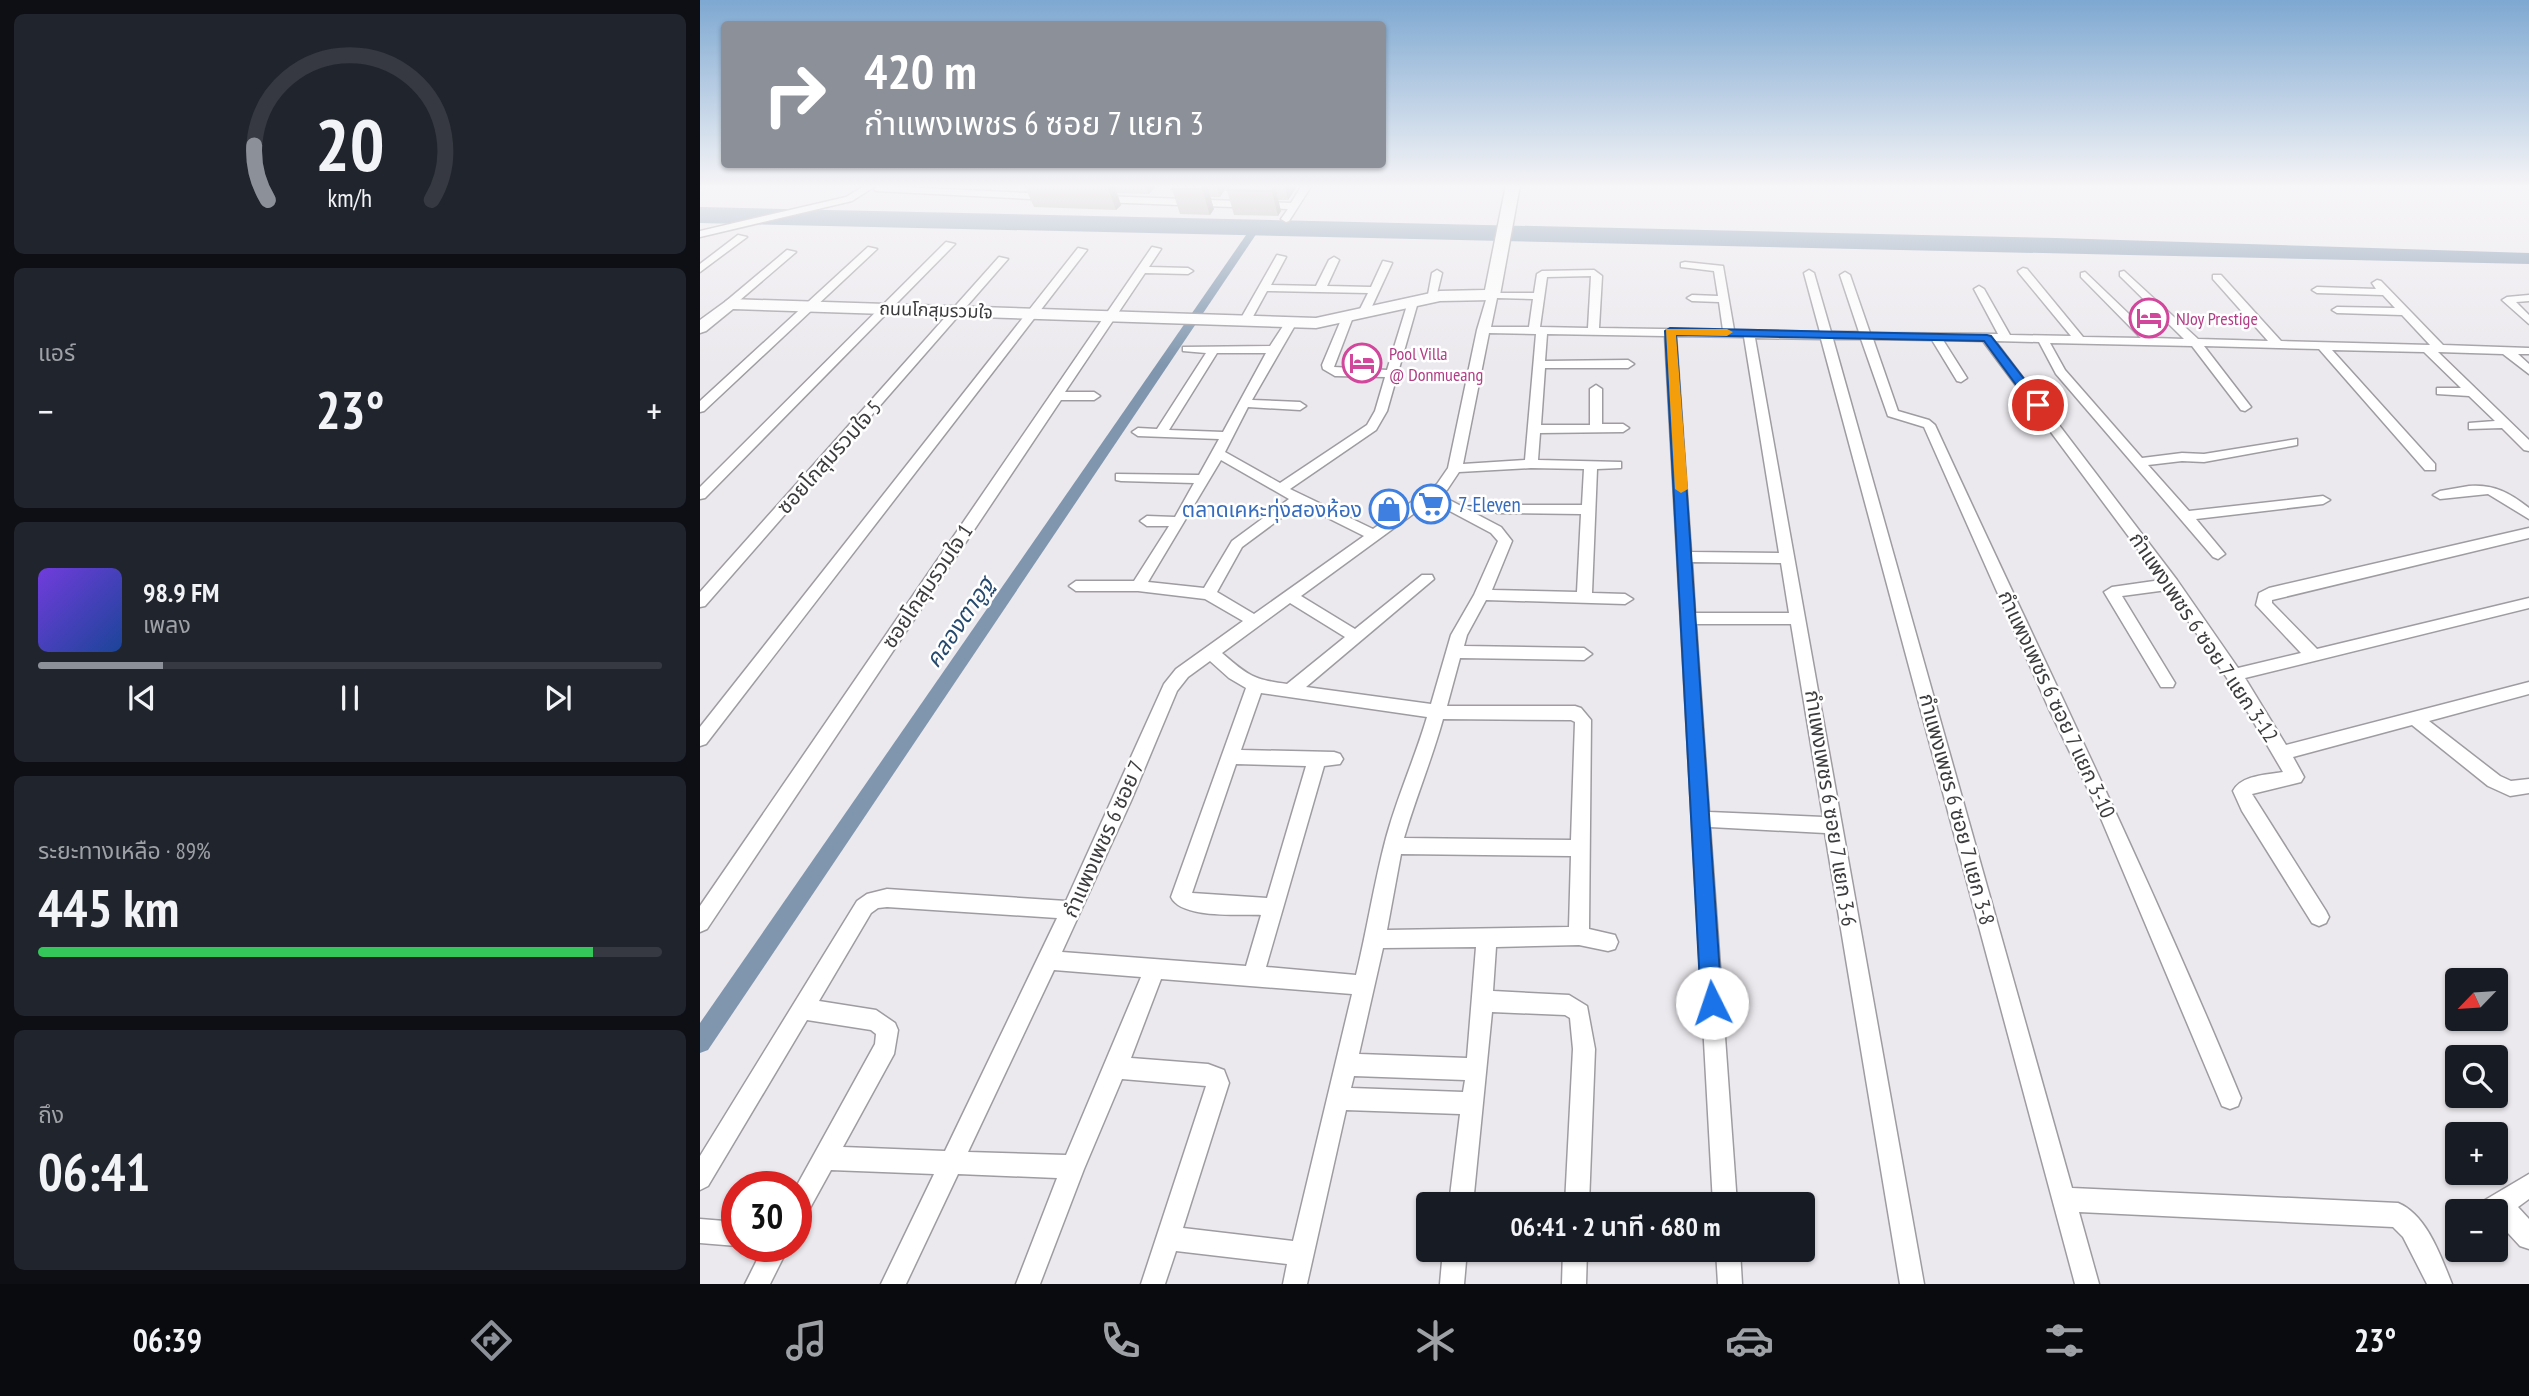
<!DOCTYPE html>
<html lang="th">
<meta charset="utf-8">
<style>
body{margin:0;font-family:"PT Sans Narrow","Noto Sans Thai",sans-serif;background:#20242c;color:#f1f3f6;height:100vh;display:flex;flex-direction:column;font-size:26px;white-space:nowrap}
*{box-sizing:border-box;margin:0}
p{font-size:23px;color:#9ea1a6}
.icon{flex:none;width:38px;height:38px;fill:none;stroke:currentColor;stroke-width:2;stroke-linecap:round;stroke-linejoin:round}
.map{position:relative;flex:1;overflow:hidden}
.side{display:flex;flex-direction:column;gap:14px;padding:14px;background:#0d0f14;width:700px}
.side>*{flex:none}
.banner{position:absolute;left:21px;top:21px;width:665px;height:147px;border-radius:7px;box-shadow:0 2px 5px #0004;background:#8c9099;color:#fff;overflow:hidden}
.needle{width:46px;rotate:245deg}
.buttons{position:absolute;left:1745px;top:968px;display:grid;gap:14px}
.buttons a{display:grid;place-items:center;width:63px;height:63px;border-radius:7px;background:#171b24;box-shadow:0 2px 5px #0004;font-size:35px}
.speed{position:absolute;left:21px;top:1171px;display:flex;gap:14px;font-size:35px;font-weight:700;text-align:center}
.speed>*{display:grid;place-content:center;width:91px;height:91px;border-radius:50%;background:#171b24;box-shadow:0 2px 5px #0004;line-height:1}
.speed .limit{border:10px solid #d22;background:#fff;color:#111}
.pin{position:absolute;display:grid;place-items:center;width:60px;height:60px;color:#fff;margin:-30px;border:4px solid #fff;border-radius:50%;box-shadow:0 2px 7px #0007}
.me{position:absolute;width:77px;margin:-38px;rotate:356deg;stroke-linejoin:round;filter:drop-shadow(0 0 5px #0008)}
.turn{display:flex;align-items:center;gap:24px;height:147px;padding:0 28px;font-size:32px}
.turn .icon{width:91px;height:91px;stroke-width:2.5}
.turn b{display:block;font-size:49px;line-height:60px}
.big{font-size:52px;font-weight:600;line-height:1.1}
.side .widget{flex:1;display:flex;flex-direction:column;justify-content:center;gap:10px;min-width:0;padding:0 24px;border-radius:10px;background:#20242c}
.side .dial{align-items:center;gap:0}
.dial svg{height:182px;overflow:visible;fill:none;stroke:#363941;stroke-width:7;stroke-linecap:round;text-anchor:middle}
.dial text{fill:#f1f3f6;stroke:none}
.song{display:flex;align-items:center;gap:21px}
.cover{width:84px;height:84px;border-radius:10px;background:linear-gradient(135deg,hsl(260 70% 55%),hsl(220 70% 35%))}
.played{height:7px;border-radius:4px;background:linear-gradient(90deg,#8c9099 20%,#363941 20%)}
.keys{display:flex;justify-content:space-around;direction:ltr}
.heat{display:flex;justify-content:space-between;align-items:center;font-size:38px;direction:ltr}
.charge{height:10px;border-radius:5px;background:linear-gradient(90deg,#34c759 89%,#363941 0)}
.trip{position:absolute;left:716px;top:1192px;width:399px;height:70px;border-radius:7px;background:#171b24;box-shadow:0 2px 5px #0004;font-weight:600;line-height:70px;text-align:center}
.tab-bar{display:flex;height:112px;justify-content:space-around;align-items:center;background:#090b0e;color:#9ea1a6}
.tab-bar .icon{width:49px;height:49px}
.tab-bar .current{color:#8c9099}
.tab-bar b{font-size:32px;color:#f1f3f6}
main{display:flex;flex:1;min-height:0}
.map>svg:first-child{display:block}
.water{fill:#7f96ae}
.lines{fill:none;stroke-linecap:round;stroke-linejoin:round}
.canal{fill:#7f96ae;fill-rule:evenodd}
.street-casing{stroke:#9f9ca1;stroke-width:3}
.secondary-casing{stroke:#9f9ca1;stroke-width:3}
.street{fill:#fff;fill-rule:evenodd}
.secondary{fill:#fff;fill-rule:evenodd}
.wall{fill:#b5b1ad}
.shaded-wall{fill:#94908d}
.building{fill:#d3cec9;stroke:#94908d;stroke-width:2}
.route{fill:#1a73e8;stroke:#114b97;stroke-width:2}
.slow{fill:#f59e0b}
.labels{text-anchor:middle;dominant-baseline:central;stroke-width:5;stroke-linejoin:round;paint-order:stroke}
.far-street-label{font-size:18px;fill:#3c3b3d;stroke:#fff}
.far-hotel-label{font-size:18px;fill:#b23c85;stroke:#fff;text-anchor:start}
.street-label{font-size:21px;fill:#3c3b3d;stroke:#fff}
.shop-label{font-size:21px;fill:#366cbe;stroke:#fff;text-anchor:start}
.water-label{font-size:23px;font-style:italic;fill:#26496e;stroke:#fff}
</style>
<main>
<section class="side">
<div class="widget dial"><svg viewBox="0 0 100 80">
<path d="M14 69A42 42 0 1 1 86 69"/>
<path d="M14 69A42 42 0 0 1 8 45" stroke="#8c9099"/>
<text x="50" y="56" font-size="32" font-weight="700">20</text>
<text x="50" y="72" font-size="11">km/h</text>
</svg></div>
<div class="widget"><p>แอร์</p>
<div class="heat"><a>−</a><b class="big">23°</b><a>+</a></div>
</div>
<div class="widget">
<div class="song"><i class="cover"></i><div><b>98.9 FM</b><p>เพลง</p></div></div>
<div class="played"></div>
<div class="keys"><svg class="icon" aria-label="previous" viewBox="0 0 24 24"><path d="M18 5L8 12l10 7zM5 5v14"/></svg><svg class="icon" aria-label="pause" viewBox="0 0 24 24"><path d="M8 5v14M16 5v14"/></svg><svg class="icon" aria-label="next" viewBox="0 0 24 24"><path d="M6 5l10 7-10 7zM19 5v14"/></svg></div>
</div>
<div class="widget"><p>ระยะทางเหลือ · 89%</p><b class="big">445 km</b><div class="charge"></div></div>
<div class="widget"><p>ถึง</p><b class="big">06:41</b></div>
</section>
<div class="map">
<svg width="1829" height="1284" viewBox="0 0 1829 1284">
<rect width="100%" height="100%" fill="#ece9ee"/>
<path class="water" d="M0,207L1356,238L1829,253V264L0,223Z"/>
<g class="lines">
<path class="canal" d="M553,225L561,227L8,1050L0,1053V1023Z"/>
<defs>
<path id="street" d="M166,185H177L152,201L0,237V231L146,197Z
M602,185H612L589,221L586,222L581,219L588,209L401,202L396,199L401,196L591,203Z
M179,186L350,194L355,197L350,200L176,191L174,189Z
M38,235L47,237L0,272V264Z
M246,242L255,244L5,498L0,499V487Z
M168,247L177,249L4,411L0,412V401Z
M452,247L461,249L449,267L488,268L493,271L488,274L445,273L365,392H394L400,396L394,400H361L7,929L0,932V906Z
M378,248L387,250L6,744L0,746V727Z
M87,250L96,252L33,306H25V302Z
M577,255L586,257L571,285L616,286L629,260L634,257L639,260L627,286L671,287L683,261L692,263L668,315L658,313L668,293L567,291L550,322H542L540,320Z
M299,257L308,259L5,606L0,607V592Z
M985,262L1023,266L1034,330L1120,332L1104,273L1109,270L1114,273L1131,332H1159L1140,275L1145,272L1150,275L1170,333L1298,334L1274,289L1279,286L1284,289L1310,335L1371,336L1319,273L1318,271L1323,268L1327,269L1383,337L1441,338L1381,277V273L1385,272L1454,338L1484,339L1420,276V272L1424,271L1498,339L1568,341L1513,279V275H1521L1581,341L1730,345L1702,315L1637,313L1632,310L1637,307L1695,308L1683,295L1617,293L1612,290L1617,287L1676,289L1672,283L1677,280L1681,281L1743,345L1829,348V354H1818L1829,364V374L1803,354L1738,352L1829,440V451L1824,450L1802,428L1769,429V423L1795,421L1769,396L1737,394V388H1761L1724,352L1632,350L1735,464V470H1725L1619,349L1504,346L1551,407L1545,411L1541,410L1492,346L1350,343L1365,370L1442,458L1482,453L1504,454L1597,439V445L1592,446L1504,462L1482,461L1448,465L1489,511L1623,496L1630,500L1623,504L1496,519L1525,554L1518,559L1513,557L1356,374L1339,342L1295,341L1477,580L1538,668L1601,653L1556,605L1559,593L1569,588L1829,528V538L1572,600V603L1617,649L1829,598V608L1545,678L1586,745L1829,682V694L1729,721L1800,776L1811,781L1829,779V793L1810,796L1788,786L1712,725L1593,757L1604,777L1601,782L1552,794L1626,911L1629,917L1626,923L1619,926L1612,923L1542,811L1533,791C1541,775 1567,775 1583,772L1533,687L1467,590L1422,596L1475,683L1473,687H1461L1404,592L1412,587L1461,580L1283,341L1243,340L1267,378L1261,382L1257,381L1232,340L1173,339L1198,411L1229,420L1235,425C1338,649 1447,870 1541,1098L1538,1106L1530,1109L1522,1106L1394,802L1349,709L1224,427L1188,416L1161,339H1133L1372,1188L1698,1203C1727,1215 1741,1257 1752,1284H1727L1703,1237L1693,1227L1379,1212L1399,1284H1375L1121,339L1055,338L1224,1284H1200L1125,833L1010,827L1037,1204H1013L965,336L847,334L845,361L928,360L934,364L928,368H845L841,425H890V389L896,385L902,389V424H923L929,428L923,432L840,433L838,460L921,462V468L897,469L892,593L925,594L933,599L925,604L786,600L767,635L764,646L884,648L892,654L884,660L760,658L747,706H875L881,708L891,720L889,929L915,935L918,942L915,949L908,951L879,945L796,947L793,991L869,995L887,1006L895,1049L889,1204H865L873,1049L870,1018L865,1015L792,1012L773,1204H749L760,1114L646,1110L607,1284H583L587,1264L476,1251L465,1284H441L506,1086L422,1079L384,1169L340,1284H316L357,1178L258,1174L206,1284H181L234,1174L131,1170L104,1219L96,1223V1187L175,1044L176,1034L171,1030L107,1020L8,1186L0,1190V1156L157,901L167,894L187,889L366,901L464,684L476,669L543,621L505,599L438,591H376L369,586L376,581H434L469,526H447L440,521L447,516L475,517L494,483L421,481L416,480V474L499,475L519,439L438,436L432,432L438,428L457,429L506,353L483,351V347L570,346L587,320H595L597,322L552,400L600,402L606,406L600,410L548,407L525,452L580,483L667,425L675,411L685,377L635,376L623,369L622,365L643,315L653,317L634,367L687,370L708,302L717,300L718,302L687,411L676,430L590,489L673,529L737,484L748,468L777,330L788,293H834L837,274L842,271L894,270L902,276L899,328L1023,330L1019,302L992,301L987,298L992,295L1018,296L1014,271L981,267V263ZM891,276L888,328L840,327L847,277ZM797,298L833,299L829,327H791ZM789,333L836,334L825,460L763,464ZM976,336L1044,337L1079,553L991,552ZM517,353H566L523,432L469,430ZM521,460L589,499L532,541L504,588L448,582ZM831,468L884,469L882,505H797L790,509L797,513L881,514L877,592L792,590L812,541L801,527L740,495L747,490L759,472ZM731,501L791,533L798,541L774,595L751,635L731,704L606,687L734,579L732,575H722L655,629L601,596ZM600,504L664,536L554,614L517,592L542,547ZM992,562L1081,563L1089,613H995ZM590,603L645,637L587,684C554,680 547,675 522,653ZM996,624H1091L1123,817L1009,812ZM510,661L529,678L546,688L471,897C481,919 539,914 561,915L546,966L362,952L431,801L477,691L488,677ZM561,693L727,717C715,758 697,797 686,838C674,883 667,930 656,975L566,967L624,766L640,764L643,759L640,754L634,752L541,750ZM743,719L871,720L875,722L871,840L704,838C716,797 732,759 743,719ZM536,764L606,766L567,898L492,893ZM701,854L871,856L869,927L687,930ZM187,907L357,918L245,1151L143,1147L194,1054L198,1030L195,1023L176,1010L119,1001L171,913L178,908ZM776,947L767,1058L659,1054L683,948ZM354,970L441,977L366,1155L268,1152ZM461,979L652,994L593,1241L483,1228L529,1083L524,1070L508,1064L431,1058ZM654,1076L765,1080L763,1092L651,1088Z
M737,270L742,273L736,298L727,300L732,273Z
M1829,295V301L1816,302L1829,315V324L1802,300L1807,297Z
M1769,486C1794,484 1810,493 1829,508V519L1788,494L1740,499L1733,495L1740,491Z
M1829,1174V1199L1818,1207L1829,1219V1249L1820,1246L1796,1220V1211H1776L1780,1203Z
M0,1219L37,1222V1246L0,1243Z
M64,1246H89L70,1284H45Z
M743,1250H767L764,1284H740Z
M863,1250H887L886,1284H862Z
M1016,1250H1040L1042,1284H1018Z"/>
<path id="secondary" d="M806,185H820L800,295L792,300L740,301L616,328L33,309L6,331L0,333V320L29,299L616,318L740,291L785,290Z"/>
</defs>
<use href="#street" class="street-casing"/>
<use href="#secondary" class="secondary-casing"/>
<use href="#street" class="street"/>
<use href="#secondary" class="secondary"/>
</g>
<path class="wall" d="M216,185H281L278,187Z
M324,185H457L449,194L417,193L421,205L416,210L334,207Z
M475,185H528L520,197H510L514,209L510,215L480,214L472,189Z
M530,185H598L588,200H578L581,211L578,216L534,215L527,190Z"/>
<path class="shaded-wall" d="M407,185H414L421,205L416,210Z
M446,185H457L449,194Z
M506,185H507L514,209L510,215L502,189Z
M516,185H528L520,197Z
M585,185H598L588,200Z
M575,186L581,211L578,216L572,191Z"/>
<path class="building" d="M475,185H506L502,189H472Z
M530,185H542L575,186L572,191L527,190Z"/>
<linearGradient id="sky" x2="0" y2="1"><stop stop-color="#7ea8d1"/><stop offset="0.51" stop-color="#f6f5f7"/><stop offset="1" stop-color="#f6f5f7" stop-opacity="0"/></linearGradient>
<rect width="1829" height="365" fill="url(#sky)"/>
<path class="route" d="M970,328L1287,335L1291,336L1344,405L1342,408H1333L1284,341L976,335L1022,1003L1019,1010L1012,1013L1004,1010L1001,1003L965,331Z"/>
<path class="slow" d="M966,329H1027L1033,332L1027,336L976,335L988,489L981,493L975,489Z"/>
<defs>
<symbol id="hotel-ring" viewBox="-11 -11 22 22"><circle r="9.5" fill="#fff" stroke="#d1479c" stroke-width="1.5"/><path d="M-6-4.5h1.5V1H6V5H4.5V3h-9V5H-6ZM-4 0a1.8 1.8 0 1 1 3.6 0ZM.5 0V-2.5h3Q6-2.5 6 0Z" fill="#d1479c"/></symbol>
<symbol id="supermarket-ring" viewBox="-11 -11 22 22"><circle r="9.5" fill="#fff" stroke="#3f7fe0" stroke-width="1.5"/><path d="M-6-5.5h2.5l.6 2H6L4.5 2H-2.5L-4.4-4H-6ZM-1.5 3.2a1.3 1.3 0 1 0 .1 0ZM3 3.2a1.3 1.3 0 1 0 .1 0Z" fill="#3f7fe0"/></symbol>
<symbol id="shop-ring" viewBox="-11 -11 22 22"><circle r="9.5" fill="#fff" stroke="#3f7fe0" stroke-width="1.5"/><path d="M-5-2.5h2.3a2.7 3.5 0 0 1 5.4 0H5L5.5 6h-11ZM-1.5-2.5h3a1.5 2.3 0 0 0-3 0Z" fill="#3f7fe0"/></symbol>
</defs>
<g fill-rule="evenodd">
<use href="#hotel-ring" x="1427" y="296" width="44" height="44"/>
<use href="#hotel-ring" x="640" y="341" width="44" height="44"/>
<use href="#supermarket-ring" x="709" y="482" width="44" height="44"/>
<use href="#shop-ring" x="667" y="487" width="44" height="44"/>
</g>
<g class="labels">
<g class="far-street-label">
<text transform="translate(236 310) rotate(2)">ถนนโกสุมรวมใจ</text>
</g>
<g class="far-hotel-label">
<text x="1476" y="318">NJoy Prestige</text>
<text x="689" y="353">Pool Villa<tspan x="689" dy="21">@ Donmueang</tspan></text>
</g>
<g class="street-label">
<text transform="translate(129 457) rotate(-48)">ซอยโกสุมรวมใจ 5</text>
<text transform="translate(227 586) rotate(-56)">ซอยโกสุมรวมใจ 1</text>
<text transform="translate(1504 637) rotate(56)">กำแพงเพชร 6 ซอย 7 แยก 3-12</text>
<text transform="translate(1357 704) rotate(65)">กำแพงเพชร 6 ซอย 7 แยก 3-10</text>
<text transform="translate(1131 808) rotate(81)">กำแพงเพชร 6 ซอย 7 แยก 3-6</text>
<text transform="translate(1257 809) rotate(75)">กำแพงเพชร 6 ซอย 7 แยก 3-8</text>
<text transform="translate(403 839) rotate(-66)">กำแพงเพชร 6 ซอย 7</text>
</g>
<g class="shop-label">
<text x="758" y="504">7-Eleven</text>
<text x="662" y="509" text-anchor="end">ตลาดเคหะทุ่งสองห้อง</text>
</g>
<g class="water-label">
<text transform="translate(259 622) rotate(-56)">คลองตาอูฐ</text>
</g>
</g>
</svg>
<div class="buttons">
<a><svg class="needle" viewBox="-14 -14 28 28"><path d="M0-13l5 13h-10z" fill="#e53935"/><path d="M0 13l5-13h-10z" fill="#9ea1a6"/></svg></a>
<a><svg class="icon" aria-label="search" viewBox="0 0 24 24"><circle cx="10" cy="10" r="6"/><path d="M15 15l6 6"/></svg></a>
<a>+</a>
<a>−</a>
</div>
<div class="speed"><div class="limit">30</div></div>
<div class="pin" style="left:1338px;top:405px;background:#d93025"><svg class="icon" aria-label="arrive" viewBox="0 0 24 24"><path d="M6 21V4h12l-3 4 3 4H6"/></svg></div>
<svg class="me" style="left:1012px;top:1003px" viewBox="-20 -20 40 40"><circle r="19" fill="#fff"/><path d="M0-13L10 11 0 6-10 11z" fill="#1a73e8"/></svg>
<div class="trip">06:41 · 2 นาที · 680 m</div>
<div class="banner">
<div class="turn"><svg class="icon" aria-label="right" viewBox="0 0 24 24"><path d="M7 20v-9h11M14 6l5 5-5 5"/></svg><div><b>420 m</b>กำแพงเพชร 6 ซอย 7 แยก 3</div></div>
</div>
</div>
</main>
<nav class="tab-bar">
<b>06:39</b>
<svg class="icon current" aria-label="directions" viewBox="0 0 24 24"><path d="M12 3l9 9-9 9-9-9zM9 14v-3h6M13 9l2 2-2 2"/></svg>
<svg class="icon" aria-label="music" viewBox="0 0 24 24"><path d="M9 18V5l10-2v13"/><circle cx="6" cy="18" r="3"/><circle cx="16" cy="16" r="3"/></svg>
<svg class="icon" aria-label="phone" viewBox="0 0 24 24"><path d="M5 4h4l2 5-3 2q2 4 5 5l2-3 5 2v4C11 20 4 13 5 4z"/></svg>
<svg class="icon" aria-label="climate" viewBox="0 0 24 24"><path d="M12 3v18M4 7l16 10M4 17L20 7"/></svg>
<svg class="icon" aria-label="car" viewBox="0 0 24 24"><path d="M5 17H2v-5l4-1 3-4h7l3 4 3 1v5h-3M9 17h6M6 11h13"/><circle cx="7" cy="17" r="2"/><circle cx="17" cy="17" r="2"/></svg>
<svg class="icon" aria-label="filters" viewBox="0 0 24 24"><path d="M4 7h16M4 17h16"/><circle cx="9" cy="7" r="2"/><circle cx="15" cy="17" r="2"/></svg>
<b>23°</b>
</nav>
